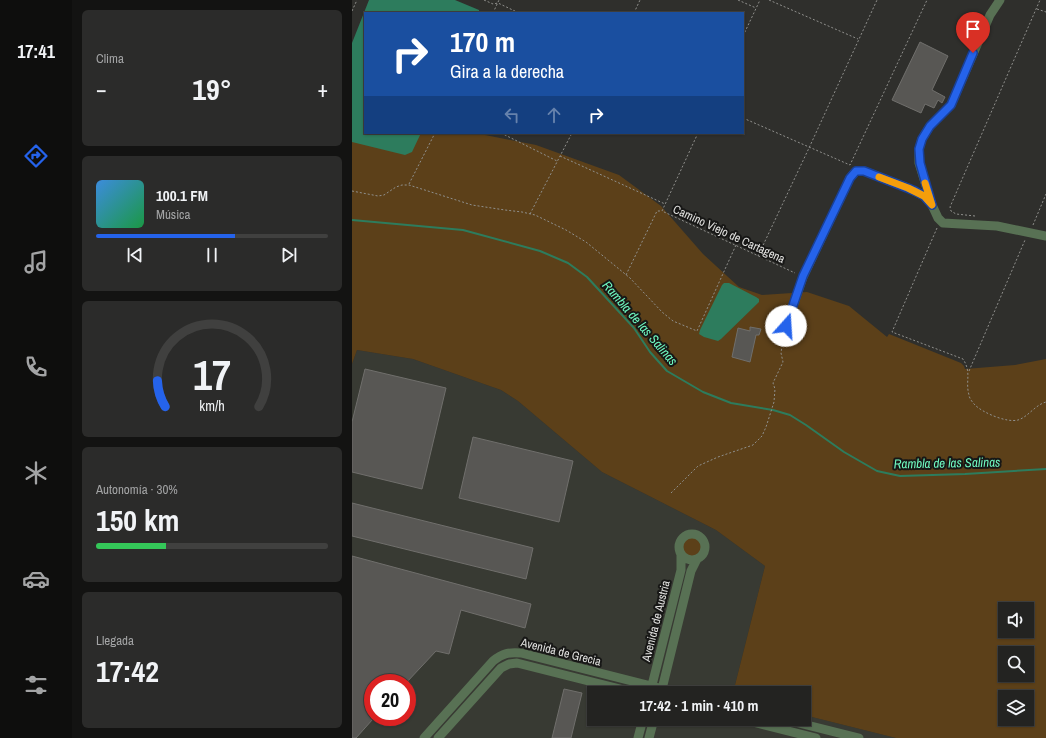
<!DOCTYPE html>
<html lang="es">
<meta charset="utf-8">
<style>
body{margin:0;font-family:"Archivo Narrow",sans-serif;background:#2b2b2a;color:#f1f3f6;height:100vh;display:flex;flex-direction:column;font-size:15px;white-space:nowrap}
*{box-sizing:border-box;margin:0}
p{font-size:13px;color:#a3a4a5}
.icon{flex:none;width:22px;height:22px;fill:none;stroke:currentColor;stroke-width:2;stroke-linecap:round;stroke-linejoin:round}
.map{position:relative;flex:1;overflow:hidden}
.side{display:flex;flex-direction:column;gap:10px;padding:10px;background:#131312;width:280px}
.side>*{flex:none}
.hud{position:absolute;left:12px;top:12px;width:380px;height:122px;border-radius:0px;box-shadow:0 1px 3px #0004,0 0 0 1px #40403f;background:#1a4fa0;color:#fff;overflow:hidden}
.fabs{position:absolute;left:646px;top:602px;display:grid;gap:8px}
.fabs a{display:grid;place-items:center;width:36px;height:36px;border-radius:0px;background:#232321;box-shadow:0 1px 3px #0004,0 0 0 1px #40403f;font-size:20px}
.speed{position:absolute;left:12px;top:674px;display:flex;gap:8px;font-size:20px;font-weight:700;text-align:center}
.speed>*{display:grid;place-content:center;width:52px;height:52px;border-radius:50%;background:#232321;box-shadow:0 1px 3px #0004,0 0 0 1px #40403f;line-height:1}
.speed .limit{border:6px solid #d22;background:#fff;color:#111}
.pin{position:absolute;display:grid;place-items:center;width:34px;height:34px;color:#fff;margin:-41px -17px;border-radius:50% 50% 50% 0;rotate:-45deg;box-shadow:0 0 4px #0007}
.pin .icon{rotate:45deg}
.me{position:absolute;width:44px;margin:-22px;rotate:19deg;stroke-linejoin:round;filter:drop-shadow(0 0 3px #0008)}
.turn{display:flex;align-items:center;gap:14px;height:84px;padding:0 20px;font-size:18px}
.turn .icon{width:52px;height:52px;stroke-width:2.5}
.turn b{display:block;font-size:28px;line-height:34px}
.lanes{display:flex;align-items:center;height:38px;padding:0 20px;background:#0003;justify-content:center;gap:20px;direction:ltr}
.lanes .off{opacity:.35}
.big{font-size:30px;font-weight:700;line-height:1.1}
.side .card{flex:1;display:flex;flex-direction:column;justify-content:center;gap:6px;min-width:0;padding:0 14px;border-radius:6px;background:#2b2b2a}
.side .dial{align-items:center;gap:0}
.dial svg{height:104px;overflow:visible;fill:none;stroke:#40403f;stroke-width:7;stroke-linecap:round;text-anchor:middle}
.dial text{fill:#f1f3f6;stroke:none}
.song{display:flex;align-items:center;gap:12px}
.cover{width:48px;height:48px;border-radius:6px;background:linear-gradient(135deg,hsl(210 70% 55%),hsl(140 70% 35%))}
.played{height:4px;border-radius:2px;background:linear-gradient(90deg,#2563eb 60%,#40403f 60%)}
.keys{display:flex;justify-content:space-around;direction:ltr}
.heat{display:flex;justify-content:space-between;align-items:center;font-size:22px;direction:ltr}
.charge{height:6px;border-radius:3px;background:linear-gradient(90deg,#34c759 30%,#40403f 0)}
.trip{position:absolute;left:235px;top:686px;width:224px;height:40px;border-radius:0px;background:#232321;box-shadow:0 1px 3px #0004,0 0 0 1px #40403f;font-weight:700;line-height:40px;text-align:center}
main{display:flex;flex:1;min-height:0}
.menu{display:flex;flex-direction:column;width:72px;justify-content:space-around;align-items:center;background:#0e0e0d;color:#a3a4a5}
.menu .icon{width:28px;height:28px}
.menu .active{color:#2563eb}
.menu b{font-size:18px;color:#f1f3f6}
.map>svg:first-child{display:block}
.built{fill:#383a33;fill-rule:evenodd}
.green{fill:#5c4019;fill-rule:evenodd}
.water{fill:#2d7c5d}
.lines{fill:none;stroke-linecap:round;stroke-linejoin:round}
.stream{stroke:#2d7c5d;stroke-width:2}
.building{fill:#585754;stroke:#706f6c}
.path{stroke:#90908d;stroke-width:1;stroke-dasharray:2 2;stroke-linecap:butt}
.minor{stroke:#587154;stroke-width:9}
.route-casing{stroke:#184099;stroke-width:10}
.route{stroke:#2563eb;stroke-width:7}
.slow{stroke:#f59e0b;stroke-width:7}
.labels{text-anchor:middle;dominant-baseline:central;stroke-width:4;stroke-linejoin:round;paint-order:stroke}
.street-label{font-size:12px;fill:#e1e1df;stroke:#171716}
.water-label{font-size:13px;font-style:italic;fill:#6ff9c1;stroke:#171716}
</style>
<main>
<nav class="menu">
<b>17:41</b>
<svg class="icon active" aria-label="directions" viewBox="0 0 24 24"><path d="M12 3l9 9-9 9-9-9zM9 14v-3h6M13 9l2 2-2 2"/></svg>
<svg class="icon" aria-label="music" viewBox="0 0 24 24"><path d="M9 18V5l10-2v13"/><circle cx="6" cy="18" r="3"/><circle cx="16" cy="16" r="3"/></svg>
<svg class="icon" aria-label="phone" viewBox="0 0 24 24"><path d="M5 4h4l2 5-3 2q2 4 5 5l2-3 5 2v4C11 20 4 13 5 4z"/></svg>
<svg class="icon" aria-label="climate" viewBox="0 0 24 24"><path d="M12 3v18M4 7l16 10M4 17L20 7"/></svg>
<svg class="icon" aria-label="car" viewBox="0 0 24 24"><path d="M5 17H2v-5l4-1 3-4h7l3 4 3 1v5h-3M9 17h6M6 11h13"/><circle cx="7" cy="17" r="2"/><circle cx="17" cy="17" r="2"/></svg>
<svg class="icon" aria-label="filters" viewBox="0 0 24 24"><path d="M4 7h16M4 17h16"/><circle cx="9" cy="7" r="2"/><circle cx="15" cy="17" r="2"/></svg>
</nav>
<section class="side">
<div class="card"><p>Clima</p>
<div class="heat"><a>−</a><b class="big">19°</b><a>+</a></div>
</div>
<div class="card">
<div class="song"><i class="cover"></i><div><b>100.1 FM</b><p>Música</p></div></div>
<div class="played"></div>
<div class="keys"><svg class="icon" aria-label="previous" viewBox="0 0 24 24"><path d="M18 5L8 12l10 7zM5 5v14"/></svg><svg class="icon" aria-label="pause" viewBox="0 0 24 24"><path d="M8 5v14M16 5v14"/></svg><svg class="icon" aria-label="next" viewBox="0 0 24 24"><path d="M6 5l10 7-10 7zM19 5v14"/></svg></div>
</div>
<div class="card dial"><svg viewBox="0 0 100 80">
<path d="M14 69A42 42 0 1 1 86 69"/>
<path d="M14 69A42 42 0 0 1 8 49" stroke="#2563eb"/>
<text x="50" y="56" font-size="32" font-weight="700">17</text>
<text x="50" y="72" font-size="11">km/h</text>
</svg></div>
<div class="card"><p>Autonomía · 30%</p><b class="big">150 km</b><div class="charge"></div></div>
<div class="card"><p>Llegada</p><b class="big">17:42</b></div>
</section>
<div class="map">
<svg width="694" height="738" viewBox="0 0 694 738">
<rect width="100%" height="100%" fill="#2f2f2c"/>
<path class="built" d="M5,350L61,359L149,390L166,401L250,472L364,530L413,566L381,693H242V719H452V715L544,738H0V364ZM21,683H55V717H21Z"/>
<path class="green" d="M0,117L13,133H123L184,145L267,175L309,206L351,254L387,287L410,295L455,292L497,306L535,337L537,334L609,363L612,366L613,369L663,365L694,359V738H544L452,715V693H381L413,566L364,530L250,472L166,401L149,390L61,359L5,350L0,364ZM653,609H675V631H653ZM653,653H675V675H653ZM653,697H675V719H653Z
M329 547a11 11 0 1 1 22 0a11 11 0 1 1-22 0Z"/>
<path class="water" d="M17,0H103L127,10V13H13V133H69L60,152L53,155L0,142V43Z
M372,283H377L404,297L407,299V302L369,339L366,341L352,337L347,334L348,330L370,285Z"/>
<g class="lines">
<path class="stream" d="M0,220L111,230L188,251L216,263L235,277L282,328L298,352L315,371L351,392L379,403L421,410L438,415L454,425L492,452L525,471L548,476L613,474L694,469"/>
</g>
<path class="building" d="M568,42L596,56L580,90L593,97L590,103L586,100L582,108L573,104L569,113L540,100Z
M398,327L409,329L407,335H404L398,362L380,357L386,328L398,331Z
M13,369L94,388L70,489L0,472V422Z
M121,437L221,461L207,522L107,498Z
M0,503L181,548L174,579L0,536Z
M0,556L179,604L173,628L109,610L97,654L84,651L54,683H21V719L4,738H0Z
M212,689L230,693L219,738H200Z"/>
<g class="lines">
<path class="path" d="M132,0L141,4L146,3L167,13
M386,0L404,8
M417,0L506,39
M685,9L694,12
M0,11L5,0
M141,13L147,0
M282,13L288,0
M391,36L408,0
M391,118L498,165L575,0
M149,133L205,161
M346,133L310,211L443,273
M208,156L313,204
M57,184L83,133
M0,191L26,196L32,195L44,187L50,185H57L120,205L153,210L170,212L183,215L214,230L234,242L278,278L310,312L321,321L345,331L384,245
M178,214L220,133
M623,216L604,214L599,211L598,207L688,0
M681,225L694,194
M585,228L540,332L611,359C620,373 613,381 617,395C617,398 621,403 623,405C631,413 655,423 666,420C676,417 683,405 694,402
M406,256L457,148L525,0
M274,275L305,211H309
M617,371L673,240
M319,493L346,466L366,457L401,445L410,436L414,427L422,402L423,389L421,383L431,362L429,353L432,333"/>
<path class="minor" d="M579,202L567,163V149L570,139L578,126L599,105L638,15L648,0
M434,326L451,277L498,178L504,171H512L556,188L572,196L580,205L586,218L591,223L645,226L694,236
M327 547a13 13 0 1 1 26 0a13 13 0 1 1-26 0Z
M298,693L329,570V555
M309,693L339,571L345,559
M389,719L464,738
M431,719L507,738
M72,738L141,661C151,653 157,652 169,653L327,693
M86,738L149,668L157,664L165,663L284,693
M286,738L291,719
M297,738L302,719"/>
</g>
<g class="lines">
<defs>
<path id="route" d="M434,326L451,276L498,178L504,171H512L563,191L572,196L580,205L568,163L567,149L570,139L578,126L599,105L621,53"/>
</defs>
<use href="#route" class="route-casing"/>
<use href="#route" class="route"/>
<path class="slow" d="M527,177L556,188L572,196L580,205L573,183"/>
</g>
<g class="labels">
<g class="street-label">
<text transform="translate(377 234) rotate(25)">Camino Viejo de Cartagena</text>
<text transform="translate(304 621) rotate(-76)">Avenida de Austria</text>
<text transform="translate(209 652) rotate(14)">Avenida de Grecia</text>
</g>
<g class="water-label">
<text transform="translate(288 323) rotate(49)">Rambla de las Salinas</text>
<text transform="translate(595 463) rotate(-1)">Rambla de las Salinas</text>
</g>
</g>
</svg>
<div class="fabs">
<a><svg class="icon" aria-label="sound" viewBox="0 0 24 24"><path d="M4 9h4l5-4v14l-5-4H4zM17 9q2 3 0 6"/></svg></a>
<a><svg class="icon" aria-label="search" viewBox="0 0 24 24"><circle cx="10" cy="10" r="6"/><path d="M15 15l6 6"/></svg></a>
<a><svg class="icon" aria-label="layers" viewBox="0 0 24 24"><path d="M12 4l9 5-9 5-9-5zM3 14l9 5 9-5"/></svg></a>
</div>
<div class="speed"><div class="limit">20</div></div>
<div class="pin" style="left:621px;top:53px;background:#d93025"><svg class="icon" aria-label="arrive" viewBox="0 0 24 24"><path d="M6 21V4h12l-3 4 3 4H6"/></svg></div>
<svg class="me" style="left:434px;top:326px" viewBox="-20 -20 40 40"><circle r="19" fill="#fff"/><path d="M0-13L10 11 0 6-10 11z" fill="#2563eb"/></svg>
<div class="trip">17:42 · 1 min · 410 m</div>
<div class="hud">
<div class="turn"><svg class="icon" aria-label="right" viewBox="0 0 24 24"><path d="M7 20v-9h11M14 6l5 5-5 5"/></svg><div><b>170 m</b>Gira a la derecha</div></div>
<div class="lanes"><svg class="icon off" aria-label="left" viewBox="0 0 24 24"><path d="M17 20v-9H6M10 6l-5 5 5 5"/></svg><svg class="icon off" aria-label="ahead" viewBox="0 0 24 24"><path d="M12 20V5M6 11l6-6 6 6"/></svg><svg class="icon" aria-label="right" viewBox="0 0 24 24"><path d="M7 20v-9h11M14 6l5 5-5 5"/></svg></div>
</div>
</div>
</main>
